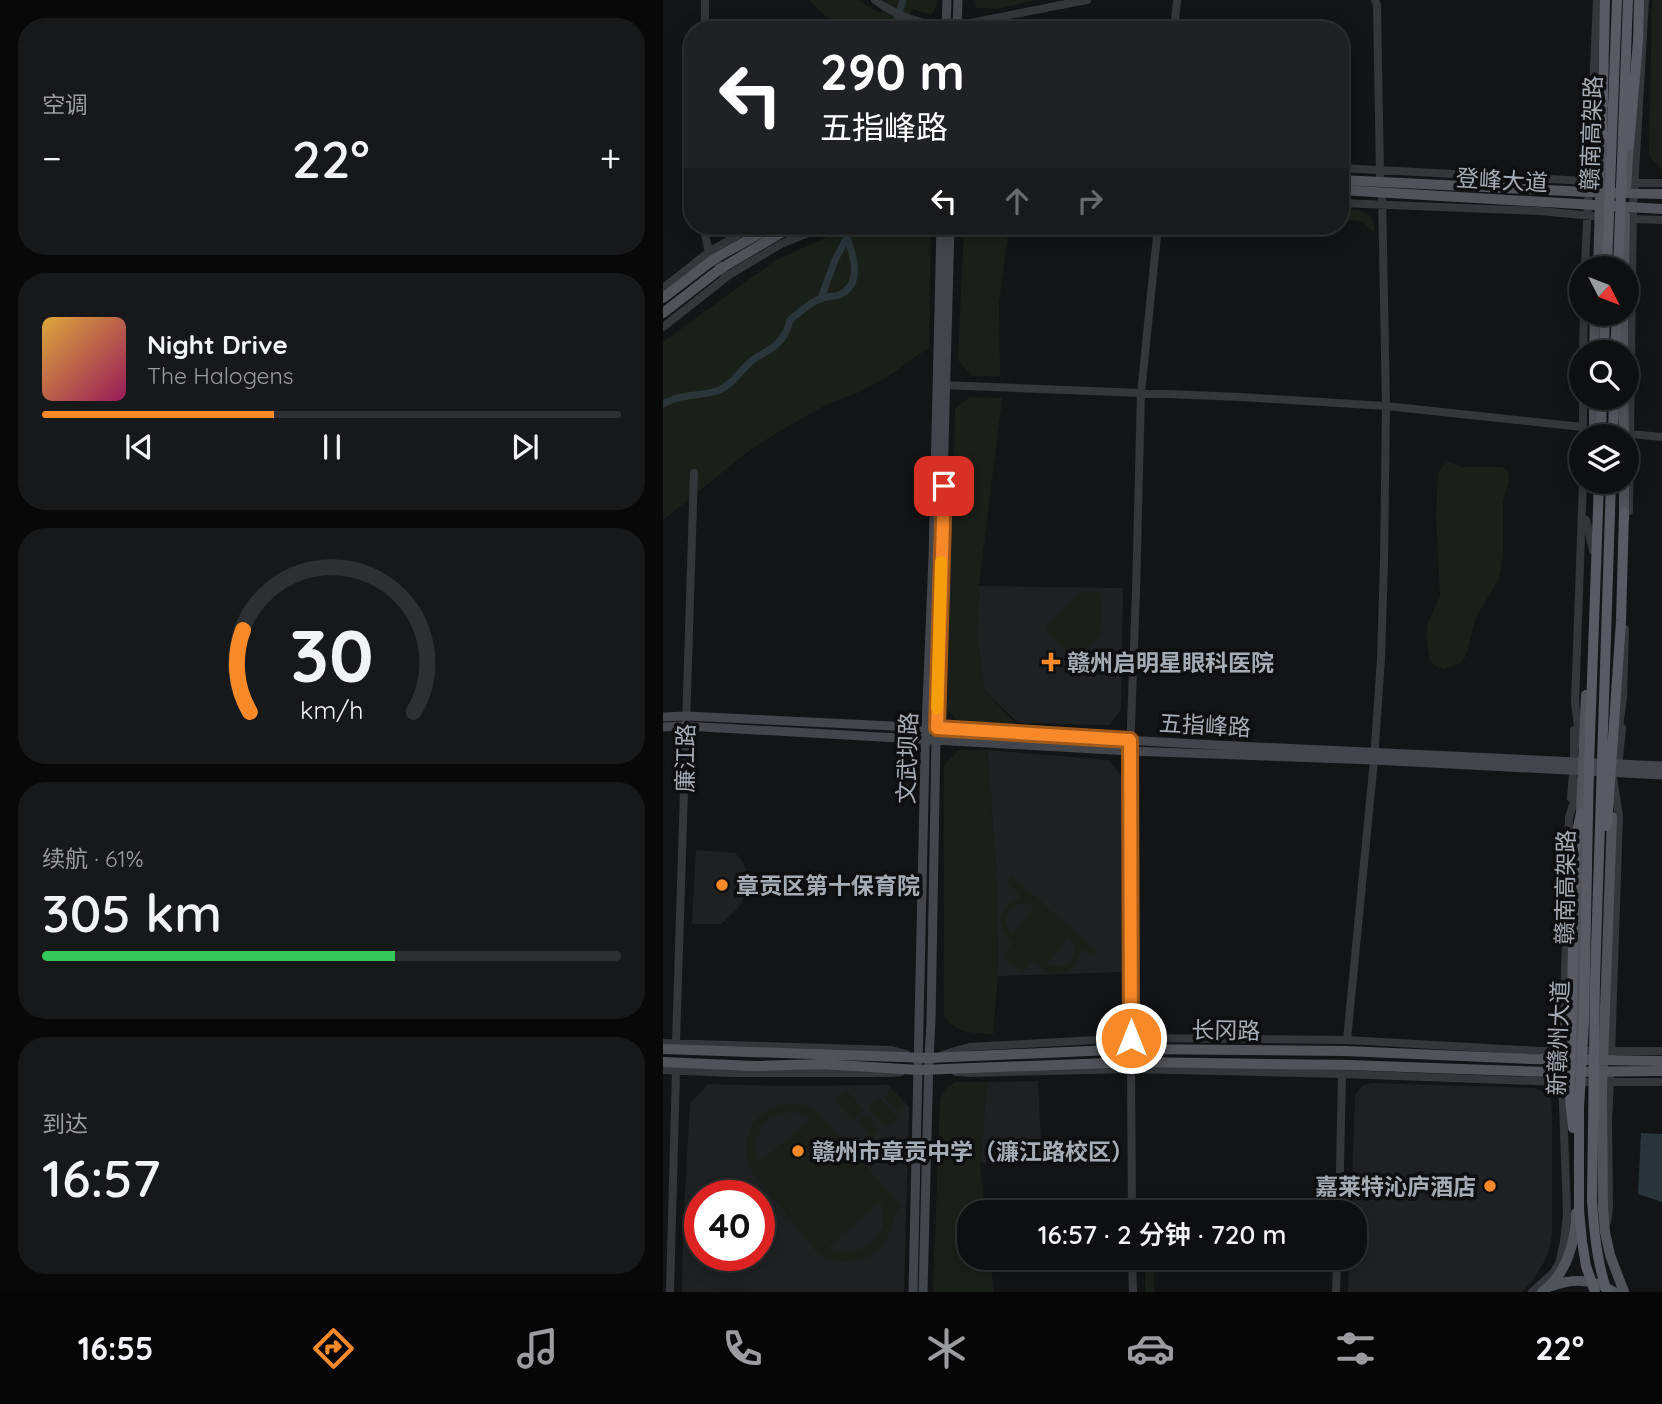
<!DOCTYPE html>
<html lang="zh">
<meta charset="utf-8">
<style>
body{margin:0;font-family:Quicksand,"Noto Sans SC",sans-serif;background:#171819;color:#f1f3f6;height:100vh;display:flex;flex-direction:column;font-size:26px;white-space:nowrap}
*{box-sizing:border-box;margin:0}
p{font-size:23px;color:#9b9c9f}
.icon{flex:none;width:38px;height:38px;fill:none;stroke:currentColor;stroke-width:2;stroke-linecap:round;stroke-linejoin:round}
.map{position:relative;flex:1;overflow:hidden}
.details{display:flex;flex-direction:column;gap:18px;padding:18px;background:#080809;width:663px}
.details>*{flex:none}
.guide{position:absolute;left:21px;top:21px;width:665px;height:214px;border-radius:28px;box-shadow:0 4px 18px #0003,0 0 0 2px #2e2f30;background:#202124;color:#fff;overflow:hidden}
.needle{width:46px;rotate:132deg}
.tools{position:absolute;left:906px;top:256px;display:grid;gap:14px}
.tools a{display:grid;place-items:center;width:70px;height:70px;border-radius:50%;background:#0e0f10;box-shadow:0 4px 18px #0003,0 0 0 2px #2e2f30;font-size:35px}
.speed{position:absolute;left:21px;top:1180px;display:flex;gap:14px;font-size:35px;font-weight:700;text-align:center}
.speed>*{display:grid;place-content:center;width:91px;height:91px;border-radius:50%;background:#0e0f10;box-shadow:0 4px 18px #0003,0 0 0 2px #2e2f30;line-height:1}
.speed .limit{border:10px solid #d22;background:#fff;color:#111}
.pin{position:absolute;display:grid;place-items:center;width:60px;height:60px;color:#fff;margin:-30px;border-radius:14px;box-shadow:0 4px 10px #0006}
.me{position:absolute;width:77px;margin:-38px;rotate:0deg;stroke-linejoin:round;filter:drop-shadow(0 0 5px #0008)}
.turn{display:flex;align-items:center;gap:24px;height:147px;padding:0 21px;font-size:32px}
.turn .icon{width:91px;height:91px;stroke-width:2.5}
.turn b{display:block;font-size:49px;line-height:60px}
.lanes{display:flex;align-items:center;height:66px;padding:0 21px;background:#0003;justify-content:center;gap:35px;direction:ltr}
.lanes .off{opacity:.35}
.big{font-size:52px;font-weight:600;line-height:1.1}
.details .tile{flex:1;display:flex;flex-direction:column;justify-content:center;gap:10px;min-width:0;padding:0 24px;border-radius:28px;background:#171819}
.details .dial{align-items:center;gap:0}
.dial svg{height:182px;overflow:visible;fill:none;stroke:#2e2f30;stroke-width:7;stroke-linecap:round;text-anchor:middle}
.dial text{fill:#f1f3f6;stroke:none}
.song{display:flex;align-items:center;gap:21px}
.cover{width:84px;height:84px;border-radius:10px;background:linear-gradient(135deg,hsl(40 70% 55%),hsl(330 70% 35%))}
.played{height:7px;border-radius:4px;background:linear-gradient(90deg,#f88928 40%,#2e2f30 40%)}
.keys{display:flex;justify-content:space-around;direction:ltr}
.heat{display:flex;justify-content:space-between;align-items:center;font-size:38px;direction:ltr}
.charge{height:10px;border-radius:5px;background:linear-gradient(90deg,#34c759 61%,#2e2f30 0)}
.trip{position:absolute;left:294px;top:1200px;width:410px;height:70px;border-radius:28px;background:#0e0f10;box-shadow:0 4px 18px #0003,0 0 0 2px #2e2f30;font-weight:600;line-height:70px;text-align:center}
.menu{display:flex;height:112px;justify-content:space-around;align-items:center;background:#060606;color:#9b9c9f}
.menu .icon{width:49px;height:49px}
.menu .selected{color:#f88928}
.menu b{font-size:32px;color:#f1f3f6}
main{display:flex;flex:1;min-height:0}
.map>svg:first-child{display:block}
.built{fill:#1f2022;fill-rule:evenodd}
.green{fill:#1a2019;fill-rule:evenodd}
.water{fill:#293539}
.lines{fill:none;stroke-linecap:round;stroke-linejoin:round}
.canal{stroke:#293539;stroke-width:7}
.tertiary{stroke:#34363a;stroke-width:8}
.secondary{stroke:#42464a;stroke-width:9}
.primary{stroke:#505459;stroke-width:10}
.trunk{stroke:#585c62;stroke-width:10}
.trunk-bridge{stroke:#585c62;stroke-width:10}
.route-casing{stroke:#a1591a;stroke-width:18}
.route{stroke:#f88928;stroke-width:12}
.slow{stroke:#f59e0b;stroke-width:12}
.poi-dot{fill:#f88928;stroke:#0e0f10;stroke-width:2.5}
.labels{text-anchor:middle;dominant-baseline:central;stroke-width:7;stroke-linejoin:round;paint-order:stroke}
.street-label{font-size:23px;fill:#a4adb6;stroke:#0e0f10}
.poi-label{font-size:23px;font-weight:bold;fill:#a4adb6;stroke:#0e0f10;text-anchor:start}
</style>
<main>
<section class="details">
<div class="tile"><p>空调</p>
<div class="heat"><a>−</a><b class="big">22°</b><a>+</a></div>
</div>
<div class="tile">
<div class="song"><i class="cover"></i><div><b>Night Drive</b><p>The Halogens</p></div></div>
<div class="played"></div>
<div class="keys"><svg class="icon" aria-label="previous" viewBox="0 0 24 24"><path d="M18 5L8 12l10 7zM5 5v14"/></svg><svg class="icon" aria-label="pause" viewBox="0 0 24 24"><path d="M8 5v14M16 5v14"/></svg><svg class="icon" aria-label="next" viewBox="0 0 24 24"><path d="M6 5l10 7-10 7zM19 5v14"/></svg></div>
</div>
<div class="tile dial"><svg viewBox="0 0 100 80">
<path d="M14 69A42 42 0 1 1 86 69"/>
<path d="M14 69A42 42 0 0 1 11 33" stroke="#f88928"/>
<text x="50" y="56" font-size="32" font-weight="700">30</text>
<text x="50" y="72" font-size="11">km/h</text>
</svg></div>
<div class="tile"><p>续航 · 61%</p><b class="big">305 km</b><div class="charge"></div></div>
<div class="tile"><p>到达</p><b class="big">16:57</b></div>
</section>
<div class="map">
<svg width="999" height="1292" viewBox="0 0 999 1292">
<rect width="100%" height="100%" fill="#131415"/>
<path class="built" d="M316,586L460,588L458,710L446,725L355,723L321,690L314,634Z
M324,750L445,760L459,776L461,972L335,976L333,868Z
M33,850L72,853L79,861L87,878L85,892L74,909L58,924H29Z
M375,1081L379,1161L317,1163L324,1082Z
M709,1083L871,1088L885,1093L888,1100L889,1116V1232L887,1247L881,1262L870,1280L859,1292H685L686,1258H691V1213H688L692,1095L699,1086Z
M45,1084L122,1086L225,1085L246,1107L241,1292H19L20,1226L27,1103ZM37,1195H96V1255H37Z"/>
<path class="green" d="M147,0H195L216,13L224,0H274V6L268,15L249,9L244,26L256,30H157L166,19L146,1Z
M312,0H373L334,9L313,8Z
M989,0H999V170L989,160L986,152Z
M677,208C695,209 713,210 711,233L699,221L677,220Z
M189,226H268L266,348L246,361L223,378L194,393L167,403L129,424L87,450L0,520V342L113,260Z
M301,226H346L336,303L337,376H309L295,360Z
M307,397L339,398L316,586L314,634L321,690L352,723L296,722L284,710L292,409Z
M787,462L797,467H839L845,471L846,481L840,501V555L836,578L813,617L803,656L796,664L780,669L771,665L766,657L763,635L765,622L777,596L773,517L775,473L781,464Z
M438,592L437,635L412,659L382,629L417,593Z
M296,750H324L333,868L335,976L330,1034C308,1032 295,1035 281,1016V765Z
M349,876L434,951L429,956L419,948C417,965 402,979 384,971C376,967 369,959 362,954C355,948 346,943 342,935C332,918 343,902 359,897L344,882ZM357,904H365L372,908L349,934C339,922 343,909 357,904ZM406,938C421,954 404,974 384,964Z
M349,944L369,962L359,973L339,956Z
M292,1082H324L317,1163L322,1213H306V1258H327L331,1292H270L277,1099L282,1089Z
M184,1090L201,1111L190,1121L172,1100Z
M229,1090L243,1105L234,1113L221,1097Z
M217,1098L235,1118L223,1128L205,1108Z
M124,1103L137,1104L154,1111L239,1207L230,1215C229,1254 188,1274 155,1254L88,1170L83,1158L84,1139L91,1122L106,1109ZM131,1112L143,1115L148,1119L95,1163C85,1136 103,1112 131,1112ZM217,1202C233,1235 196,1263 165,1247Z
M203,1115L217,1131L209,1138L195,1122Z
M221,1135L239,1155L227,1165L209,1145Z
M482,1258H491V1292H482Z"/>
<path class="water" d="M978,1133L999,1134V1202L975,1194Z"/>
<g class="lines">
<path class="canal" d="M224,30L233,22L240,0
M158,298L172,260L184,237
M0,404C19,393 35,397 54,391C70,385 78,369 91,359C95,356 97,356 101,353C115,346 124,334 127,320C137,312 148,301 160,298C165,296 171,297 176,295C204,283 187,246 180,226"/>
<path class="tertiary" d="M212,0C232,15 258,25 283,26C298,26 313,22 327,19C359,13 391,6 424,0
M712,0L714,5L717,175
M42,30V0
M511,30L514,0
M677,168L943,182
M967,183H999
M677,203L877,211L940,217
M967,219L999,220
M40,226L46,252L61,273
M922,268L934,0
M0,288L46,252L90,226
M0,327L66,275L118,244L162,226
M920,352L921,313
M278,385L578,397L723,406L920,427
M920,397V436
M968,434L999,437
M966,511L970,207L982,0
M923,520L930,550
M955,734L960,698L962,629
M917,744L912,703L920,481
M955,767L959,728
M908,798L911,762V730
M468,1038L467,751L473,592L478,393L495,226
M684,1040L711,760L718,659L721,561L723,406L719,193
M0,1043L228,1050L243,1054
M13,1043L31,473
M900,1054L906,818L917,781
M948,1054L956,816L950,777
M279,1055L306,1047L468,1038L684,1040L877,1051H999
M468,1069L469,1213
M0,1070L69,1073H228L238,1072
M293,1072L307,1073L468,1069L679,1074L900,1082H999
M676,1213L679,1074
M944,1222L946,1207L945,1121L947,1078
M469,1258L470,1292
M7,1292L13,1071
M673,1292L674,1258
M869,1292L890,1273L896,1264L901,1242L904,1213L899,1077"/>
<path class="secondary" d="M283,30L284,0
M294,30L295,0
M0,717L23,716L251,727L389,736L553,745L999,766
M0,727L22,726L467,751L711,760L999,775
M250,1292L262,752L270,557L278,226
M260,1292L266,1058L268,1021L273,740L287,226"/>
<path class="primary" d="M677,180L925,192L999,194
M677,190L999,209
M963,190L966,139
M935,268L939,137
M961,268L962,216
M0,298L51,259L110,226
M0,313L57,269L116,234L134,226
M931,352L932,313
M960,352V313
M960,397L961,436
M931,436V397
M961,519V481
M949,817L939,1090L940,1209L942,1232L947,1255L961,1292
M0,1049L266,1058L471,1049L682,1051L866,1059L999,1061
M0,1062L91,1066L159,1064L256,1070L472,1062L685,1065L886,1072L999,1071
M913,1065L916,980L918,810L923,695
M889,1286C910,1278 932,1279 951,1292
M879,1292C904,1274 912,1242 913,1213"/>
<path class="trunk" d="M939,142L942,0
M966,145L975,41L976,0
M941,352L942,313
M952,352L954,313
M938,436L939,397
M950,436L951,397"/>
<path class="trunk-bridge" d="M944,268L954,0
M955,268L965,0
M944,826L958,621L961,512
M910,1128L907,1098L912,841L918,813
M932,1292L923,1266L919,1241L916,1210V1108L921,1022L926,765L936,481
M944,1292C934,1262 931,1232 929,1200L932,981L948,481"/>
</g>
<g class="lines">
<defs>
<path id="route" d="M281,486L274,728L467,740L468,1038"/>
</defs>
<use href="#route" class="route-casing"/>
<use href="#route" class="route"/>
<path class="slow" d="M274,708L278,562"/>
</g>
<g class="poi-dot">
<path d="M384.5 651.5h7v7h7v7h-7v7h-7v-7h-7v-7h7z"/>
<circle cx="59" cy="885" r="7"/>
<circle cx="135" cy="1151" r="7"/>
<circle cx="827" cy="1186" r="7"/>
</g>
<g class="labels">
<g class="street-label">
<text transform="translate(928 133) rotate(-88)">赣南高架路</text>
<text transform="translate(839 180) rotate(3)">登峰大道</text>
<text transform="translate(542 725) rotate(3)">五指峰路</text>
<text transform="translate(22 758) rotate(-89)">廉江路</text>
<text transform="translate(244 758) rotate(-88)">文武坝路</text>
<text transform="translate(902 887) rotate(-89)">赣南高架路</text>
<text transform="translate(563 1030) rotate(1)">长冈路</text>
<text transform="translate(895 1038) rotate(-88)">新赣州大道</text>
</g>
<g class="poi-label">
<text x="404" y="662">赣州启明星眼科医院</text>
<text x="73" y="885">章贡区第十保育院</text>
<text x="149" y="1151">赣州市章贡中学（濂江路校区）</text>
<text x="813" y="1186" text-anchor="end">嘉莱特沁庐酒店</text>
</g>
</g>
</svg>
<div class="tools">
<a><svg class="needle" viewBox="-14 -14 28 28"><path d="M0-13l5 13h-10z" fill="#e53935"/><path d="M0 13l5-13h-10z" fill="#9b9c9f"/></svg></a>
<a><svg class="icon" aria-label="search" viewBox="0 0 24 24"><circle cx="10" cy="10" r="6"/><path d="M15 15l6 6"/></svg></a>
<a><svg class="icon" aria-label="layers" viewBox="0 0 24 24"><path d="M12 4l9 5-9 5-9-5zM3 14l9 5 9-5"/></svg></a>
</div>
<div class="speed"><div class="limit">40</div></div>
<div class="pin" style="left:281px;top:486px;background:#d93025"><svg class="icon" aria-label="arrive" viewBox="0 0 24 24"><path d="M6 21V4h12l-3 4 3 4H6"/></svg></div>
<svg class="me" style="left:468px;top:1038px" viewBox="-20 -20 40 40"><circle r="17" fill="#f88928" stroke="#fff" stroke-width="3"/><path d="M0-11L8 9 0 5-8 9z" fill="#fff"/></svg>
<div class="trip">16:57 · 2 分钟 · 720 m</div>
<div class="guide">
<div class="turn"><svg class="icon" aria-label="left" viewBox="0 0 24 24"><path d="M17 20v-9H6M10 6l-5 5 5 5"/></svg><div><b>290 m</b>五指峰路</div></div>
<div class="lanes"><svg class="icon" aria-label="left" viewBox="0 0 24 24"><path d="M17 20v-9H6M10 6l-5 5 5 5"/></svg><svg class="icon off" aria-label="ahead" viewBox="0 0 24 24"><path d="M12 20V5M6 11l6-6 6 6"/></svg><svg class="icon off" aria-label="right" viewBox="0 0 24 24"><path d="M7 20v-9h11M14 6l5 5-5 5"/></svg></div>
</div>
</div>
</main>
<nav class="menu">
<b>16:55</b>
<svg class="icon selected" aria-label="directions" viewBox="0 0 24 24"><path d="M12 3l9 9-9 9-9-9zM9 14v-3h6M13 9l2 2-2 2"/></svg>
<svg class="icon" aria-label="music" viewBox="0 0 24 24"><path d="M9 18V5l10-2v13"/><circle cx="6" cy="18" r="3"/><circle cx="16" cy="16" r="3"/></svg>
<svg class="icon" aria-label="phone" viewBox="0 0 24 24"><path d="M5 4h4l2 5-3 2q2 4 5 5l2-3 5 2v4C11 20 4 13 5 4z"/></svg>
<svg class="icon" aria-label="climate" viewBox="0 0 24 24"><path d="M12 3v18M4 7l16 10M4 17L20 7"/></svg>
<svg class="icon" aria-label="car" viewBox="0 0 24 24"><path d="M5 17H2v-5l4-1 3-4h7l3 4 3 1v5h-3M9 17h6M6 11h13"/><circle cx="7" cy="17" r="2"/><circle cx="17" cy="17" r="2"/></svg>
<svg class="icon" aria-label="filters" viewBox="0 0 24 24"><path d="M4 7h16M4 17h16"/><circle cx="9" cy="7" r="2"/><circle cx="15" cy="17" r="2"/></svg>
<b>22°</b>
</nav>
